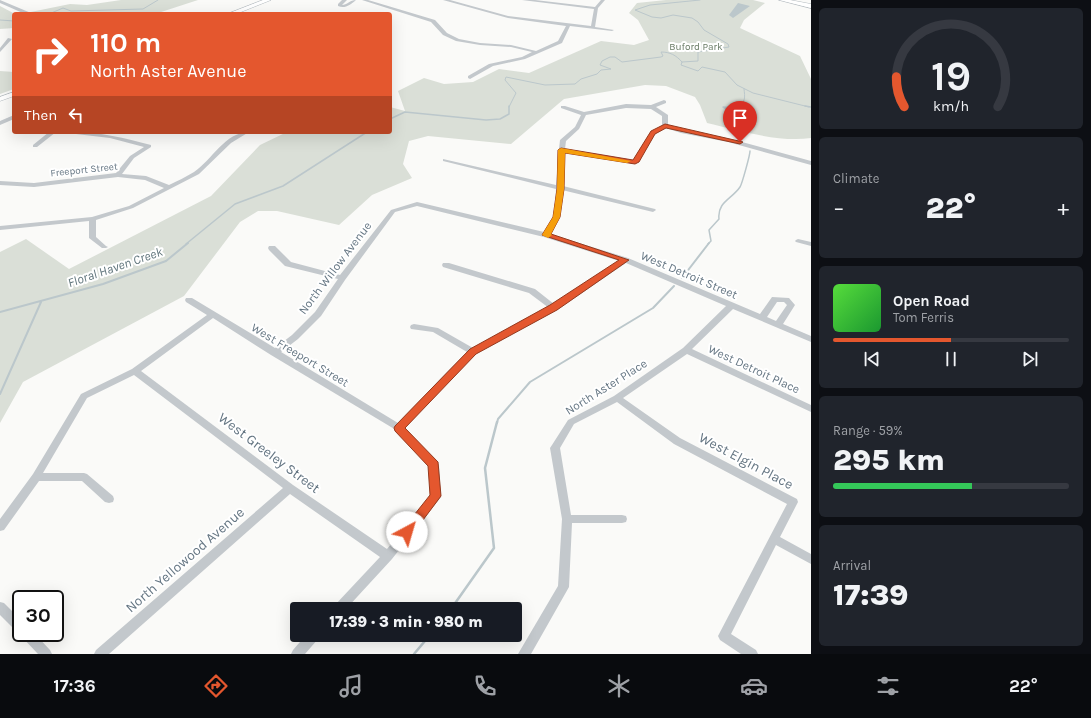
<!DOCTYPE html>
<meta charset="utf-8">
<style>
body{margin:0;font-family:Karla,sans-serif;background:#20242c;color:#f1f3f6;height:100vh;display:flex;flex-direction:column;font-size:15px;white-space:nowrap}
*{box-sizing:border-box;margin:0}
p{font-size:13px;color:#9ea1a6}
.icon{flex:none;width:22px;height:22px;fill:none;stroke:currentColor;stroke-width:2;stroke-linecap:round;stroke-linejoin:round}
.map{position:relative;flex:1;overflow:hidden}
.details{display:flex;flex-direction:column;gap:8px;padding:8px;background:#0d0f14;width:280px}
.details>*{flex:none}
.top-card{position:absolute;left:12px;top:12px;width:380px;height:122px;border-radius:4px;box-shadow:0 4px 16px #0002;background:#e4572e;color:#fff;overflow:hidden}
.speed{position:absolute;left:12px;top:590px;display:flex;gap:8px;font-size:20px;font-weight:700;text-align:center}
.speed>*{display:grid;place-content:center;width:52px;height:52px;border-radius:50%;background:#171b24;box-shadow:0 4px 16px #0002;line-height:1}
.speed .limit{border:2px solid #111;border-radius:6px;background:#fff;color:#111}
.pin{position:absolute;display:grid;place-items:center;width:34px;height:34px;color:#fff;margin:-41px -17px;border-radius:50% 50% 50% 0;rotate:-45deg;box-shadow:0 0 4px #0007}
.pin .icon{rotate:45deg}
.me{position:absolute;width:44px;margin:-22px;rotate:39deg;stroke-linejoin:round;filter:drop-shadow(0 0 3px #0008)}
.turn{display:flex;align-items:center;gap:14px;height:84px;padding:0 12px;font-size:18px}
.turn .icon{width:52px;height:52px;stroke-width:2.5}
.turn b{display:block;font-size:28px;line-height:34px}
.then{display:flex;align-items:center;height:38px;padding:0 12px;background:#0003;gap:8px;font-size:15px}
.big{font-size:30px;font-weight:800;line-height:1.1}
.details .card{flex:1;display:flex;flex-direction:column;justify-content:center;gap:6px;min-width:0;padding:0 14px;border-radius:6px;background:#20242c}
.details .dial{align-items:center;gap:0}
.dial svg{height:104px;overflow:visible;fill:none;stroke:#363941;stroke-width:7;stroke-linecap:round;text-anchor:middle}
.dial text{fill:#f1f3f6;stroke:none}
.song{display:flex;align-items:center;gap:12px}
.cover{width:48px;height:48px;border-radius:6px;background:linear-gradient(135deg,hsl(110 70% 55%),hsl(130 70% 35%))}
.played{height:4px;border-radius:2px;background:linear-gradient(90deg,#e4572e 50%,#363941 50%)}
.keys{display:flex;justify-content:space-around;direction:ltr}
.heat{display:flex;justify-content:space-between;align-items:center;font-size:22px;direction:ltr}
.charge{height:6px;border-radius:3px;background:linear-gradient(90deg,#34c759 59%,#363941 0)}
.trip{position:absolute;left:290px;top:602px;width:232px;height:40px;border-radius:4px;background:#171b24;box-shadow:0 4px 16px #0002;font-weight:800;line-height:40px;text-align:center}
.menu{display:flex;height:64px;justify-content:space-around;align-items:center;background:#090b0e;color:#9ea1a6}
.menu .icon{width:28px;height:28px}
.menu .on{color:#e4572e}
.menu b{font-size:18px;color:#f1f3f6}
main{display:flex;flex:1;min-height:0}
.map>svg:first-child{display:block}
.green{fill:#dadfd7}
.water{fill:#bbc7cb}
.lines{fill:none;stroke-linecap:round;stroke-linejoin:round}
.stream-far3{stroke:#bbc7cb;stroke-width:1}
.stream-far2{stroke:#bbc7cb;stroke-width:1.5}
.stream-far1{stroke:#bbc7cb;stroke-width:2}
.stream{stroke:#bbc7cb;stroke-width:2.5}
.secondary-casing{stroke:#b3babf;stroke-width:1}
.street{fill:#c3c8cc;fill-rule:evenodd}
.secondary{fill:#fff;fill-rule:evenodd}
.route{fill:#e4572e;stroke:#94391e}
.slow{fill:#f59e0b}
.labels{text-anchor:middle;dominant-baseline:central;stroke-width:4;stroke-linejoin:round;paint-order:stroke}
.far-park-label{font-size:10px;fill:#687a64;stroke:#fff}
.far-street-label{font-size:10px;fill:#657683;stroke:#fff}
.street-label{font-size:12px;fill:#657683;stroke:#fff}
.water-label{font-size:13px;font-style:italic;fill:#60757c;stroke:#fff}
.near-street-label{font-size:14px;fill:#657683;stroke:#fff}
</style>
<main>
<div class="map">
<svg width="811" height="654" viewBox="0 0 811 654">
<rect width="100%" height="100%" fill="#fafaf8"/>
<path class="green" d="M121,0H198L155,14H21L70,4L87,5Z
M666,0H753L765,3L744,20L740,28L800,56L811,79V138C779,143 738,130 707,123L700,105L695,97L666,86L645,85L564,99L511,144L428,136L409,141L403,164L412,178L372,195L339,225L277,211H258L240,222L184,296L23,382L0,423V252L26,239L69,269L211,196L260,145L287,132H390V107L405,111L398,91L424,78L444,84L473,82L499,69L529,73L601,41L634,45L649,40L638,20L629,13L637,3Z
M0,6L15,14L14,28L0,29Z
M0,71L14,72V89L0,94Z"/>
<path class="water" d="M738,3L750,6L733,18L729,15Z"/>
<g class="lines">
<path class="stream-far3" d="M700,0L650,5L635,10L652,17L661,18L673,15L692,18L698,22L704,30L728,44L729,47L698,52V61L682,62L681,65L698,71L702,67L725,72L737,85L753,93L809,107
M49,14L63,8L71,11L143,9L158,0
M0,20L14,21
M509,107L516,93L505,80L506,77L545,85L575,84L581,79L597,74L601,70L611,69L600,65L602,61L610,57H615L622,62L661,57L663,56L661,52C670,52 676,55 682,62
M737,107C746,103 745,97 744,89"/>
<path class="stream-far2" d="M740,106L734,108L723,107L743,118L750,126L743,135
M805,106L811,107
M390,119L405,112L486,120L500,119L509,114V106
M186,244L235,204L283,186L367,132
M708,244L711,241L709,230L719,219C717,202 732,199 740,187C742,184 750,155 750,151"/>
<path class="stream-far1" d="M682,278L709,243
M0,312L103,284L166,261L188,243
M0,394L41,302
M497,423L498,419L530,382L653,308L674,286"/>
<path class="stream" d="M451,609L494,548L485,468L497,422
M414,654L430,635"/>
<defs>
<path id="secondary" d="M263,0H271L236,14H227Z
M779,0H790L811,4V8Z
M14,92V96L0,101V97Z"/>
</defs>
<use href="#secondary" class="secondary-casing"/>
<path class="street" d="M0,0L31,13V14H25L0,3Z
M342,0H347L342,5C347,5 350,0 356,0C350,5 345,9 338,6V4Z
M362,0H368L435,20L447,33L459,39L480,43L511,45L536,51L558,41L566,26L508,18L443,0H450L508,16L591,26L594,9L522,0H535L595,7L601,0H605L598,8L595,27L614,30L612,31L570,26L562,43L525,59L493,66L470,79L468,78V76L489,64L522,57L532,52L511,47L480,45L456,41L443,35L431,22Z
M8,38L12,39L0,52V48Z
M664,100L666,101V103L656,107L668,115V125L682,129L731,139L811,161V165L728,142L681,133L666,128L655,134L638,162L635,164L565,152L563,186L655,209L656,210L653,212L562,190L560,217L550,234L628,258L760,314L772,297L789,298L795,305L783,324L811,336V342L733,309L692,349L811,405V412L687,354L623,398L680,438L797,499L798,502L780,537L811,554V564L776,545L731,634L756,650L758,654H741L720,640L718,636L787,504L674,444L617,402L574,424L560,448L571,515H622L626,516L627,519L626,522L622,523H572L569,587L531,654H518L558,586L562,519L550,448L552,445L568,420L614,396L683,348L726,306L626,263L557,310L476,354L453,376L405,428L437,462L439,465L441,497L392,559L346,609H333L335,605L380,557L290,494L109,654H94L96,650L283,488L134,375L87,398L43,473H84L87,474L113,496L114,499L113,502L109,503L105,502L82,481H39L4,530L0,531V519L33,474L81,394L132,369L207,315L186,302L185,300L186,298H192L275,348L292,335L315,312L338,279L285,266L269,250L268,248L269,246H275L291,262L340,275L391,210L417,202L544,232L554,217L556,189L443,161V159L556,185L559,151L558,150L559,149L560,140L575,127L581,115L561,108V106H565L584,112L626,104L651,105ZM626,108L651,109L662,116V125L651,132L633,160L565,149L566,141L579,129L586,115ZM417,206L544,237L619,261L554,304L535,289L449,263H443L442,265L443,267L529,293L549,308L473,348L438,328L414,324L411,325L410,327L411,329L433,332L467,352L447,372L398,423L281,352L298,339L321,316L345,280L395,212ZM777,302H784L787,305L776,321L767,317ZM213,318L271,355L396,430L429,466L431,496L387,549L293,485L141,371Z
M14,115V119L0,125V121Z
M49,132H56L37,147H33V145Z
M73,132C101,132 124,138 151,145V147L134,158L122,174L146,176L169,185C177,181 186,177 194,172C212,160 225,132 249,132L231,143L199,174L133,208L96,220V237L106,246L108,247L106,248H102L89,238V221L0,230V226L92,217L129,206L164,188L145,180L118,177L34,187L0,185V181L34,183L116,173L130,156L144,147L110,138L76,134Z
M798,239L811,242V246L796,242L795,241L796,240Z
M0,602L4,603L21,620V633H34L50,650L52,654H38L22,637L20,633L17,632L0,615Z
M306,635H320L318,639L305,654H291L293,650Z"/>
<use href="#secondary" class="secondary"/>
</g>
<path class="route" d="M665,124L743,142L740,144L666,128L655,134L639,162L635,164L565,153L564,189L560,217L551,234L629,260L557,310L476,354L405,428L438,462L441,496L411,536L407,538L403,536L401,532L403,529L430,495L428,466L395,431L394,428L395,426L470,349L550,305L619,260L542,235L553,217L557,189L558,150L561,148L633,160L651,131Z"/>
<path class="slow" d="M561,148L631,161L627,163L565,153L564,189L560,217L551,234L552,235L548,238L542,235L553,217L557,189L558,150Z"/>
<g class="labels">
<g class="far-park-label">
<text x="696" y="47">Buford Park</text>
</g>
<g class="far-street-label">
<text transform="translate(84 170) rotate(-6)">Freeport Street</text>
</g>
<g class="street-label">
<text transform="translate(335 268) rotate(-53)">North Willow Avenue</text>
<text transform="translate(689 275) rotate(23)">West Detroit Street</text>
<text transform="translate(300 355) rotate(31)">West Freeport Street</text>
<text transform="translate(754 369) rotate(25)">West Detroit Place</text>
<text transform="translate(606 387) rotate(-32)">North Aster Place</text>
</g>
<g class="water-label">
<text transform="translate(115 267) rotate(-19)">Floral Haven Creek</text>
</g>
<g class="near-street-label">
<text transform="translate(269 453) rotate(37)">West Greeley Street</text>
<text transform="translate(746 461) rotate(28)">West Elgin Place</text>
<text transform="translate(185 560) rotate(-41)">North Yellowood Avenue</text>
</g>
</g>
</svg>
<div class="speed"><div class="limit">30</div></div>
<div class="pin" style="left:740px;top:142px;background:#d93025"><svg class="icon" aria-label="arrive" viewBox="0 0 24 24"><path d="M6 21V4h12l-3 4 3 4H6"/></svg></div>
<svg class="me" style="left:407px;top:532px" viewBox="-20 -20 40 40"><circle r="19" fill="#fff"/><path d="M0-13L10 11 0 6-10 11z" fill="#e4572e"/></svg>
<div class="trip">17:39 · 3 min · 980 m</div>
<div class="top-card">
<div class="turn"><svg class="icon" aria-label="right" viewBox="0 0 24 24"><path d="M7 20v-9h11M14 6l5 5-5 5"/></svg><div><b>110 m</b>North Aster Avenue</div></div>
<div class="then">Then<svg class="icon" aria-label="left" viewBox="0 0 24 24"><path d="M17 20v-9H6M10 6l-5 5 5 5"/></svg></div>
</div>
</div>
<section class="details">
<div class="card dial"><svg viewBox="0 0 100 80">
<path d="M14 69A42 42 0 1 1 86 69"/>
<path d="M14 69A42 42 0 0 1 8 46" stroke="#e4572e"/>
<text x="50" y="56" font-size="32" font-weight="700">19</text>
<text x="50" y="72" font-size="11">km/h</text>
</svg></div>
<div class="card"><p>Climate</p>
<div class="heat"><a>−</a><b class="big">22°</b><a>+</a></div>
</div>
<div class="card">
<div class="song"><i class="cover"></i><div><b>Open Road</b><p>Tom Ferris</p></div></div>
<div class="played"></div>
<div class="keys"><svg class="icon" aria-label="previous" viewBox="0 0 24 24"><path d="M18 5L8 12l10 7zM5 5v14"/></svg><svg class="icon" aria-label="pause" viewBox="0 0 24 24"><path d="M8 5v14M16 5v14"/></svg><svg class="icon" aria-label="next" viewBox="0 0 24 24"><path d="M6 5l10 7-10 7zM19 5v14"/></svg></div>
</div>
<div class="card"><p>Range · 59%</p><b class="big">295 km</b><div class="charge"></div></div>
<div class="card"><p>Arrival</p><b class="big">17:39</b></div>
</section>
</main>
<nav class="menu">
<b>17:36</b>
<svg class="icon on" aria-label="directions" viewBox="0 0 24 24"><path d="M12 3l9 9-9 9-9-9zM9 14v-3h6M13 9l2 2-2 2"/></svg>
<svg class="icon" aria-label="music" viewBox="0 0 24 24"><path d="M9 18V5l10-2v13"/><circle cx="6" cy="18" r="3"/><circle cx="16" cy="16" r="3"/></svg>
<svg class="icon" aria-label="phone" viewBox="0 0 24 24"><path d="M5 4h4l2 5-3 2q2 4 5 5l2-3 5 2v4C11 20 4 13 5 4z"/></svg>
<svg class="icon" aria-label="climate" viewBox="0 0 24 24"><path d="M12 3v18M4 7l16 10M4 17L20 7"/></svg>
<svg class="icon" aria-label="car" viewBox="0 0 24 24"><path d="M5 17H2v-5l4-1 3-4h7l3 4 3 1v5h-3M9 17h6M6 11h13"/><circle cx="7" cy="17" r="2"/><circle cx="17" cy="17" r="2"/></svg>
<svg class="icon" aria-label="filters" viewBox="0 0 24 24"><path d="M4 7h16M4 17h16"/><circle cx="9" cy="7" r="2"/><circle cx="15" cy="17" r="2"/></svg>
<b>22°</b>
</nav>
